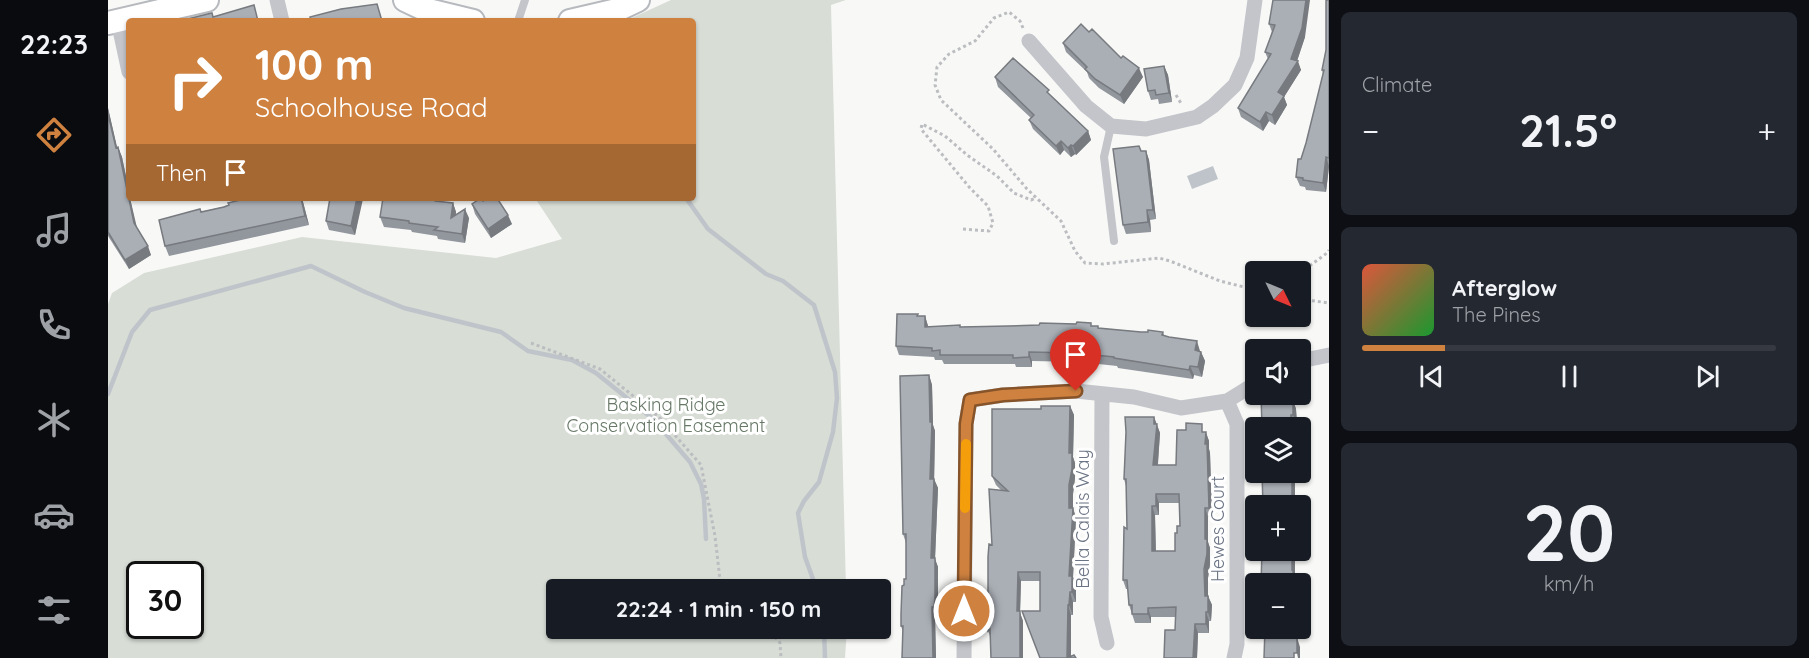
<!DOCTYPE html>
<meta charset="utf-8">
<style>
body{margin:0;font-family:Quicksand,sans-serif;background:#242831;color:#f1f3f6;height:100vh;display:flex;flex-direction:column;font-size:22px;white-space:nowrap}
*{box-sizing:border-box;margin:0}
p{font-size:20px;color:#9ea1a6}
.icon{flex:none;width:33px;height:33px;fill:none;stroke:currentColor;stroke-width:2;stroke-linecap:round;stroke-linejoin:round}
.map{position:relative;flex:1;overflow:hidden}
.details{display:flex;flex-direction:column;gap:12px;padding:12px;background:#0d0f14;width:480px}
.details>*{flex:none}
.guide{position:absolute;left:18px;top:18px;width:570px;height:183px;border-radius:6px;box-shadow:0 2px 4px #0004;background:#cf8240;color:#fff;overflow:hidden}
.needle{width:39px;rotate:133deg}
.tools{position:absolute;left:1137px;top:261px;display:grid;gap:12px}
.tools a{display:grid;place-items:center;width:66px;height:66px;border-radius:6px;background:#171b24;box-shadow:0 2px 4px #0004;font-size:30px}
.speed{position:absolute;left:18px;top:561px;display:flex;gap:12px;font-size:30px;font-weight:700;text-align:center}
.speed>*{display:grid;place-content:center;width:78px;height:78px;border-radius:50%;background:#171b24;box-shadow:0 2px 4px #0004;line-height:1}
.speed .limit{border:3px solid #111;border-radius:9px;background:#fff;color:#111}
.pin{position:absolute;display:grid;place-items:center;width:51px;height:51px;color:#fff;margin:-62px -26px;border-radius:50% 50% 50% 0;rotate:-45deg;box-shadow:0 0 6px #0007}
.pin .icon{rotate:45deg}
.me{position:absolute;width:66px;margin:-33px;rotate:0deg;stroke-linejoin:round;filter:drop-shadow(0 0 4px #0008)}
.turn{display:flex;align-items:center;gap:21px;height:126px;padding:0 30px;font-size:27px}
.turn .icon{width:78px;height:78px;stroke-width:2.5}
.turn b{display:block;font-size:42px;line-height:51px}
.then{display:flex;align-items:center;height:57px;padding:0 30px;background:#0003;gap:12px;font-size:22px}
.big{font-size:45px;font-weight:800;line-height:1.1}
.details .widget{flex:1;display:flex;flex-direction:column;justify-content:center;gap:9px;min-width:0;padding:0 21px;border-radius:9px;background:#242831}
.details .dial{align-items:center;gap:0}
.dial b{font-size:78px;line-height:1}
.song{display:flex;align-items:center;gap:18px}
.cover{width:72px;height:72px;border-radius:9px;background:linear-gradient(135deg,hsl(10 70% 55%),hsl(130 70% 35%))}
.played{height:6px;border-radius:3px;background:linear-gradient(90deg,#cf8240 20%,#363941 20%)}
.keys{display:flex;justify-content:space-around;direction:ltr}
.heat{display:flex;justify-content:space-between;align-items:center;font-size:33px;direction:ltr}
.trip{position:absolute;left:438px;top:579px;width:345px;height:60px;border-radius:6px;background:#171b24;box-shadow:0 2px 4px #0004;font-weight:800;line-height:60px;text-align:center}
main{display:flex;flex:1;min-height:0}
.tabs{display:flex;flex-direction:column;width:108px;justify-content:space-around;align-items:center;background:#090b0e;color:#9ea1a6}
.tabs .icon{width:42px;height:42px}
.tabs .current{color:#cf8240}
.tabs b{font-size:27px;color:#f1f3f6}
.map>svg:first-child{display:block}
.green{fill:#d8ddd6;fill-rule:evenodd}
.water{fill:#bfc4ca}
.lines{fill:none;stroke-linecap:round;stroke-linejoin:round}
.stream{stroke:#bfc4ca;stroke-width:4.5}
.secondary-casing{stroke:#b6b9be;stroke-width:26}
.path{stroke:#bbbdc0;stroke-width:3;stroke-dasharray:3 3;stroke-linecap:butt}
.lane{stroke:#c3c5ca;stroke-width:8}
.street{stroke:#c3c5ca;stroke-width:15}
.secondary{stroke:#fff;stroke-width:22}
.wall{fill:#92969d;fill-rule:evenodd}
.shaded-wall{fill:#777a7f}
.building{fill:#aaafb6;stroke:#777a7f;stroke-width:1.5;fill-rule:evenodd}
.route-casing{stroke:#87542a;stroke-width:15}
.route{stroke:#cf8240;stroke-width:10}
.slow{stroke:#f59e0b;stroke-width:10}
.labels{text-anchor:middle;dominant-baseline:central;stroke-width:6;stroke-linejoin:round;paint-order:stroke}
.park-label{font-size:18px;fill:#676;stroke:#fff}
.street-label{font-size:18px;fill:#6b7484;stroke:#fff}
</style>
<main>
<nav class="tabs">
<b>22:23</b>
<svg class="icon current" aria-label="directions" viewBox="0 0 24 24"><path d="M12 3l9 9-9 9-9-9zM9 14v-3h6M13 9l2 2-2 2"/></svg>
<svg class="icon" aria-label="music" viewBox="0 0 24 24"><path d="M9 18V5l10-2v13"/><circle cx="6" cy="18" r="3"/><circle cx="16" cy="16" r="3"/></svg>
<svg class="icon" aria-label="phone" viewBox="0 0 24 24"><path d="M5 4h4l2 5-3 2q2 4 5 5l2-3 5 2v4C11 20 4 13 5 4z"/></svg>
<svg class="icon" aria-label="climate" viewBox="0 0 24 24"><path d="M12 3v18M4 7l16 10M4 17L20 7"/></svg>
<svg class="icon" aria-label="car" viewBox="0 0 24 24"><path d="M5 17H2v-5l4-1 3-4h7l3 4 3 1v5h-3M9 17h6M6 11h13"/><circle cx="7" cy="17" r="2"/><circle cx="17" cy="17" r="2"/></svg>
<svg class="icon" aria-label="filters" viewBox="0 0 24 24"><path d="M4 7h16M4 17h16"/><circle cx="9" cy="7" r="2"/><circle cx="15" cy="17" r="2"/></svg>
</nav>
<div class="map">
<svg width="1221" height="658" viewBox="0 0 1221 658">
<rect width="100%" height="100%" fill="#f8f9f7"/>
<path class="green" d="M563,0H738L723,5L738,589L448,590V628L739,629L737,658H0V304L4,293L36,273L194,237L388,258L454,239L427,198H585V21H517ZM32,574H82V626H32Z"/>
<path class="water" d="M1105,166L1110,179L1084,189L1079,176Z"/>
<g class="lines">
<path class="stream" d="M578,198L600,229L658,274L675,281L706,305L727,372L729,398L725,432L711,482L696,501L690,513L697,557L709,590
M0,394L24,332L42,310L203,266L257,292L296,308L393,332L420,351L464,360L488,373L545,419L582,462L593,484L596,499L598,539
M716,628L717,658"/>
<defs>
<path id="secondary" d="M297,0L316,9L365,21
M462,21L509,10L530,0
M0,23L99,0"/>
</defs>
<use href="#secondary" class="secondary-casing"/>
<path class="path" d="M915,28L912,21L901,12L886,18L867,41L841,54L829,67L827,85L833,100L885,149L919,189L953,221L967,251L977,263L995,264L1051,258L1062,261L1112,281L1148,290
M1068,95L1074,105
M855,229L881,231L885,223L880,206L862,188L813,129L814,124L837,136L859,155L889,176L906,193L923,200L928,198
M1192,273L1219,253L1221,250
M1192,299L1221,303
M423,343L492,369L551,417L593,465L607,536L612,580L622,590
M659,628L672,643L673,658"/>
<path class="lane" d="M410,21L417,0
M1003,126L996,157L1006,241"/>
<path class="street" d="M169,0L174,21
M10,21L21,72
M921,41L978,106L1003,126L1038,129L1089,117L1105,106L1127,85L1139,58L1147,0
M1192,361L1221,355
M994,394L993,617L999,643
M1119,401L1129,424V644L1126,658
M856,658L858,424L862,400L895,395L968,391L1026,397L1073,408L1119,401L1148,383"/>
<use href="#secondary" class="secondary"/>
</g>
<path class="wall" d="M1165,0L1197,37L1189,61L1193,70L1176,97L1179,105L1167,125L1161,121L1155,131L1133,117L1130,108L1160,59L1157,52L1164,32L1161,24Z
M1221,0V168L1218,192L1198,190L1197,187L1192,186L1188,177L1193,159L1198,143L1215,74L1214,70L1218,50Z
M981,32L1013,58L1035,77L1016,104L991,88L981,78L979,72L958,52L955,43Z
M1056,66L1060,75L1064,102L1051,104L1050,99L1043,100L1040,91Z
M887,77L943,96L980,131L983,140L968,155L967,154L963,157L956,150L952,155L925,129L921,120L923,118L890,87Z
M0,108L9,148L10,147L14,157L21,191V198H22L28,227L43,255L21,269L0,236Z
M1033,151H1038L1041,160L1048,219L1042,220L1043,232L1018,234L1015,225Z
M151,198L152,199L158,198H194L201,225L61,256L57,246L93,212Z
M222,198H254L247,235L221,230L218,221Z
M327,201L345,203L348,212V215L361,218L357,243L330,239L329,236L304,232L303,230L276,227L272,217Z
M375,201L404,224L383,238L367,214L364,204Z
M810,316H817L820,326L852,327L984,326L991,328L1033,332H1055L1056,335L1093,352L1097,361L1094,377L1086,375L1085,379L1010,368L1009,366L972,362L924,361V367H908L907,364H836L834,360H827L826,357L791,355L788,346Z
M821,375L824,385L825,425L827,431L826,479L830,488L827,559L830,567V608L829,616H827L828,658H794L795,632L793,626L796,585L798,579V543L795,534Z
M1183,394L1188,409L1189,424H1186V428H1154Z
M962,406L966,415L965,457L967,463V478L965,494V508L968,518L965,577L968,585V602H965V615H963V656L968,658H932V581H913L912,613L915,621V658H883V638L880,631L884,545L893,490L888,485L884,476Z
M1046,417L1052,433L1050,465H1068L1097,432L1101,441V449L1102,453L1104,517H1100V542L1102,548V564L1100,578V596L1104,605L1103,621H1101V633H1090L1089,658H1056L1067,630L1068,617H1043V623H1027L1021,605L1020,589H1018L1015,580L1019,529L1018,486L1016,479ZM1051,503H1072V526L1069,533L1067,551H1048L1047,515H1051Z"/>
<path class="shaded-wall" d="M1198,0H1202L1197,37L1188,64L1190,61L1193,70L1176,97L1179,105L1167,125L1164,115L1170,92L1183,59Z
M1056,66L1060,75L1064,102L1061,93Z
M1031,68L1035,77L1016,104L1012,95Z
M0,108L10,151L6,142L0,114Z
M1158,112L1161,121L1155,131L1152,122Z
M980,131L983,140L968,155L965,146Z
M953,141L956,150L952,155L948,146Z
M963,145L967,154L963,157L960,148Z
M10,147L14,157L21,191V198Z
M1038,151L1041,160L1048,219L1045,210Z
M1218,157L1221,166L1218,192L1215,183Z
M21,198H22L30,232L26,223Z
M193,198H194L201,225L197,216Z
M249,198L255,199L247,235L243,226Z
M345,203L348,212L346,228L343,218Z
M357,209L361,218L357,243L354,234Z
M1039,210L1042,220L1043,232L1040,222Z
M400,215L404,224L383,238L380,229Z
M40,246L43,255L21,269L17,260Z
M817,316L820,326V336L817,327Z
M1089,341L1092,351L1090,360L1087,350Z
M921,352L924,361V367L921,357Z
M1093,352L1097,361L1094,377L1090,367Z
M1082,366L1086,375L1085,379L1081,370Z
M821,375L824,385L825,425L827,431L826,488L822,479Z
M1183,394L1188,409L1189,424L1185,415Z
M962,406L966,415L965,457L967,463V478L965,494V508L968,518L965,577L968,585V602L964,592L961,576Z
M1183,415L1186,424V428H1185L1183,422Z
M1046,417L1052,433L1049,474L1045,465Z
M1098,432L1101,441V449L1102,453L1104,517L1101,508L1097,444Z
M1184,472H1187V506H1185L1184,502Z
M826,479L830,488L827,559L830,567V608L829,616L826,607L823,558Z
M1048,494L1051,503V515L1048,506Z
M1044,506L1047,515L1048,561L1044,551Z
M1097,508L1100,517V542L1102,548V564L1100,578V605L1097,596Z
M1184,550H1187V574L1189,579V584H1185L1184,570Z
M910,572L913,581L912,613L915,621V658H912L909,611Z
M962,592L965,602V615L961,605Z
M1100,596L1104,605L1103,621L1100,612Z
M960,605L963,615V658H959Z
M824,607L827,616L828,658H825Z
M1040,608L1043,617V623L1040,614Z
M1098,612L1101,621V633L1098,624Z
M1087,624L1090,633L1089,658H1085Z
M1187,631L1192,647V658H1190L1189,653Z"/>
<path class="building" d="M1165,0H1198L1194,28L1183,59L1190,61L1170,92L1176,96L1164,115L1158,112L1152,122L1130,108L1163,54L1157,52L1167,25L1161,24Z
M1218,0H1221V158L1218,157L1215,183L1195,180V178L1188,177L1190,159H1193L1198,143L1216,70H1214L1218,50Z
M269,4L274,21H203L202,17L233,9Z
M146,5L150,21H75V20L104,13L105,17Z
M973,24L981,32L984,29L1013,58L1015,56L1031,68L1012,95L987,79L977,69L979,67L955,43Z
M905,58L941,90L939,92L980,131L965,146L963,145L960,148L953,141L948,146L921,120L926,115L887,77Z
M1056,66L1061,93L1048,95L1047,90L1040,91L1036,69Z
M0,114L8,148L10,147L26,223L40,246L17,260L0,232Z
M1031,146L1033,151H1038L1045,210H1039L1040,222L1015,225L1005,149Z
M140,198H151V200L158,198H193L197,216L57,246L51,220L92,209L93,212L116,207L121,205L120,203Z
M222,198H249L243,226L218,221Z
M275,198H325L327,201L345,203L343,218L357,209L354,234L326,230L330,227L301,223V221L272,217Z
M373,198L375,201L380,198H389L400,215L380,229L364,204Z
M789,314H810L809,316H817V327L852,325V327L900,326L931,325L932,323L968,324L969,322L983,323V326H990V328L1033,332H1040V330L1055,332L1054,335L1061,337L1089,341L1087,350L1093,352L1090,367L1082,366L1081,370L1006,358V357L968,353L921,352V357L905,358V355H832V350L824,351V348L788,346Z
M821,375L822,422H824L822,479H826L823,558H827V599L826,607H824L825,658H794L795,626H793V614L794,586L796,585V579H798V534H795L792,376Z
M1153,394H1183V400H1185V415H1183V422H1181V428H1154Z
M933,406H962L961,453H964V469L961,485V508H965L961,576H964V592H962L961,605H960L959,658L966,655L968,658H932L914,611H932V572H910L909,611H912V658H883L882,629L880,631V557L881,544L884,545L881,489L900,491L884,476V409H933Z
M1017,417H1046V424H1049L1045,465H1068L1069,430H1078V423L1094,424V432H1098L1097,444H1099L1101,508H1097V539H1099V554L1096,569L1097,596H1100V612H1098V624H1087L1085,658H1056L1057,630H1067L1068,607L1040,608V614H1024V605H1021L1019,580H1015L1016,527L1019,529L1018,479H1016L1018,432ZM1048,494H1071L1072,526H1069V533H1067V551H1044V506H1048Z
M1154,472H1184V502H1186V506H1155Z
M1154,550H1184V570H1185V584H1153Z
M1157,628H1183V631H1187V638H1189V653H1186V658H1156Z"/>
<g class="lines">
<defs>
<path id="route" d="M856,611L858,424L862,400L895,395L968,391"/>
</defs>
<use href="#route" class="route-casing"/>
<use href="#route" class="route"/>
<path class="slow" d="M857,508L858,444"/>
</g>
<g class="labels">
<g class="park-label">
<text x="558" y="404">Basking Ridge<tspan x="558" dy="21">Conservation Easement</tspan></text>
</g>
<g class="street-label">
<text transform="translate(974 519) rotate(-90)">Bella Calais Way</text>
<text transform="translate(1109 529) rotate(-90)">Hewes Court</text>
</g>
</g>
</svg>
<div class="tools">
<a><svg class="needle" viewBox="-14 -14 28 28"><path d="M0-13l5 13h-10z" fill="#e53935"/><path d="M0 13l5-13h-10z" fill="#9ea1a6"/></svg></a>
<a><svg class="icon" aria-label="sound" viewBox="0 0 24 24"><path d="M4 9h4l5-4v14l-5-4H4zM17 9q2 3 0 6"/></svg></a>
<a><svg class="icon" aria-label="layers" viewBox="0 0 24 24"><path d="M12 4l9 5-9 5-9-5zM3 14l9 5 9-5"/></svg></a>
<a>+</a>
<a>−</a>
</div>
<div class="speed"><div class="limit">30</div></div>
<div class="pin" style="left:968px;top:391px;background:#d93025"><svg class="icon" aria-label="arrive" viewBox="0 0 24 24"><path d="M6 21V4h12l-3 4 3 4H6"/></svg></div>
<svg class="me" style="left:856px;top:611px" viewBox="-20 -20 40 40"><circle r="17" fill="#cf8240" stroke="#fff" stroke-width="3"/><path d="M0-11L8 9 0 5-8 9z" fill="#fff"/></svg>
<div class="trip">22:24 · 1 min · 150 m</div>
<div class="guide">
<div class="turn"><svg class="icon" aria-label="right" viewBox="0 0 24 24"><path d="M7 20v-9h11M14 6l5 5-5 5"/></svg><div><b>100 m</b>Schoolhouse Road</div></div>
<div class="then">Then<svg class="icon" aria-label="arrive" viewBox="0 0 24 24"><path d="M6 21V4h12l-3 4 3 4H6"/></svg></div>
</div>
</div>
<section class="details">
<div class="widget"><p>Climate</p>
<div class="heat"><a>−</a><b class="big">21.5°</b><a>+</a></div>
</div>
<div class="widget">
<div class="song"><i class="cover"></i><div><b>Afterglow</b><p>The Pines</p></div></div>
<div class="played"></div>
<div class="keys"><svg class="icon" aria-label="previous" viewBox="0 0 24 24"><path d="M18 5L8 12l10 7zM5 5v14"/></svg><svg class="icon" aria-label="pause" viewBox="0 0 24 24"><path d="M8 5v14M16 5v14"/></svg><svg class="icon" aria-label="next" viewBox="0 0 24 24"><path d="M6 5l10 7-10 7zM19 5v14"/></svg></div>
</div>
<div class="widget dial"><b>20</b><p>km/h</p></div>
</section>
</main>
